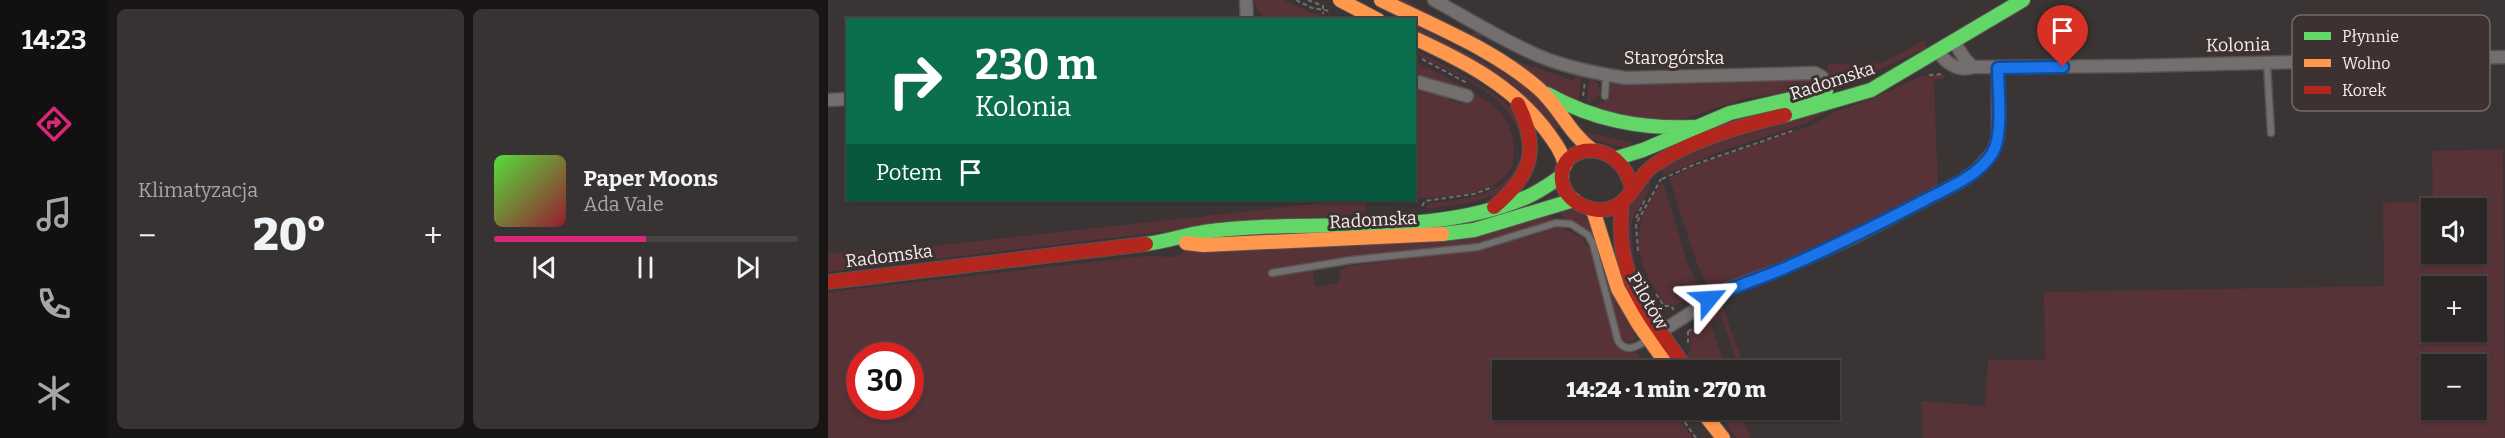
<!DOCTYPE html>
<html lang="pl">
<meta charset="utf-8">
<style>
body{margin:0;font-family:Bitter,serif;background:#383333;color:#f1f3f6;height:100vh;display:flex;flex-direction:column;font-size:22px;white-space:nowrap}
*{box-sizing:border-box;margin:0}
p{font-size:20px;color:#a6a5a7}
.icon{flex:none;width:33px;height:33px;fill:none;stroke:currentColor;stroke-width:2;stroke-linecap:round;stroke-linejoin:round}
.map{position:relative;flex:1;overflow:hidden}
.panel{display:flex;flex-direction:column;gap:9px;padding:9px;background:#181515;width:720px}
.panel>*{flex:none}
.banner{position:absolute;left:18px;top:18px;width:570px;height:183px;border-radius:0px;box-shadow:0 2px 4px #0004,0 0 0 2px #484444;background:#0b6e4f;color:#fff;overflow:hidden}
.fabs{position:absolute;left:1593px;top:198px;display:grid;gap:12px}
.fabs a{display:grid;place-items:center;width:66px;height:66px;border-radius:0px;background:#2c2727;box-shadow:0 2px 4px #0004,0 0 0 2px #484444;font-size:30px}
.speed{position:absolute;left:18px;top:342px;display:flex;gap:12px;font-size:30px;font-weight:700;text-align:center}
.speed>*{display:grid;place-content:center;width:78px;height:78px;border-radius:50%;background:#2c2727;box-shadow:0 2px 4px #0004,0 0 0 2px #484444;line-height:1}
.speed .limit{border:9px solid #d22;background:#fff;color:#111}
.pin{position:absolute;display:grid;place-items:center;width:51px;height:51px;color:#fff;margin:-62px -26px;border-radius:50% 50% 50% 0;rotate:-45deg;box-shadow:0 0 6px #0007}
.pin .icon{rotate:45deg}
.me{position:absolute;width:66px;margin:-33px;rotate:63deg;stroke-linejoin:round;filter:drop-shadow(0 0 4px #0008)}
.turn{display:flex;align-items:center;gap:21px;height:126px;padding:0 30px;font-size:27px}
.turn .icon{width:78px;height:78px;stroke-width:2.5}
.turn b{display:block;font-size:42px;line-height:51px}
.then{display:flex;align-items:center;height:57px;padding:0 30px;background:#0003;gap:12px;font-size:22px}
.big{font-size:45px;font-weight:800;line-height:1.1}
.panel .tile{flex:1;display:flex;flex-direction:column;justify-content:center;gap:9px;min-width:0;padding:0 21px;border-radius:9px;background:#383333}
.song{display:flex;align-items:center;gap:18px}
.cover{width:72px;height:72px;border-radius:9px;background:linear-gradient(135deg,hsl(110 70% 55%),hsl(350 70% 35%))}
.played{height:6px;border-radius:3px;background:linear-gradient(90deg,#db2777 50%,#484444 50%)}
.keys{display:flex;justify-content:space-around;direction:ltr}
.heat{display:flex;justify-content:space-between;align-items:center;font-size:33px;direction:ltr}
.panel .tiles{flex:1;display:grid;gap:9px;grid-template-columns:repeat(2,1fr)}
.trip{position:absolute;left:664px;top:360px;width:348px;height:60px;border-radius:0px;background:#2c2727;box-shadow:0 2px 4px #0004,0 0 0 2px #484444;font-weight:800;line-height:60px;text-align:center}
main{display:flex;flex:1;min-height:0}
.tab-bar{display:flex;flex-direction:column;width:108px;justify-content:space-around;align-items:center;background:#121010;color:#a6a5a7}
.tab-bar .icon{width:42px;height:42px}
.tab-bar .on{color:#db2777}
.tab-bar b{font-size:27px;color:#f1f3f6}
.map>svg:first-child{display:block}
.green{fill:#573237;fill-rule:evenodd}
.lines{fill:none;stroke-linecap:round;stroke-linejoin:round}
.lane-casing{stroke:#585253;stroke-width:9}
.street-casing{stroke:#585253;stroke-width:15}
.fast-casing{stroke:#585253;stroke-width:16}
.slow-casing{stroke:#585253;stroke-width:16}
.jam-casing{stroke:#585253;stroke-width:16}
.path{stroke:#716c6d;stroke-width:2;stroke-dasharray:4.5 3;stroke-linecap:butt}
.lane{stroke:#736f6f;stroke-width:6}
.street{stroke:#736f6f;stroke-width:12}
.fast{stroke:#63d668;stroke-width:14}
.slow{stroke:#ff974d;stroke-width:14}
.jam{stroke:#b3261e;stroke-width:14}
.route-casing{stroke:#114b97;stroke-width:15}
.route{stroke:#1a73e8;stroke-width:10}
.labels{text-anchor:middle;dominant-baseline:central;stroke-width:6;stroke-linejoin:round;paint-order:stroke}
.street-label{font-size:18px;fill:#f5eced;stroke:#3d3132}
.key{fill:#3d3132;stroke:#74696a;stroke-width:1.5}
.key-label{font-size:16px;fill:#f5eced}
</style>
<main>
<nav class="tab-bar">
<b>14:23</b>
<svg class="icon on" aria-label="directions" viewBox="0 0 24 24"><path d="M12 3l9 9-9 9-9-9zM9 14v-3h6M13 9l2 2-2 2"/></svg>
<svg class="icon" aria-label="music" viewBox="0 0 24 24"><path d="M9 18V5l10-2v13"/><circle cx="6" cy="18" r="3"/><circle cx="16" cy="16" r="3"/></svg>
<svg class="icon" aria-label="phone" viewBox="0 0 24 24"><path d="M5 4h4l2 5-3 2q2 4 5 5l2-3 5 2v4C11 20 4 13 5 4z"/></svg>
<svg class="icon" aria-label="climate" viewBox="0 0 24 24"><path d="M12 3v18M4 7l16 10M4 17L20 7"/></svg>
</nav>
<section class="panel">
<div class="tiles">
<div class="tile"><p>Klimatyzacja</p>
<div class="heat"><a>−</a><b class="big">20°</b><a>+</a></div>
</div>
<div class="tile">
<div class="song"><i class="cover"></i><div><b>Paper Moons</b><p>Ada Vale</p></div></div>
<div class="played"></div>
<div class="keys"><svg class="icon" aria-label="previous" viewBox="0 0 24 24"><path d="M18 5L8 12l10 7zM5 5v14"/></svg><svg class="icon" aria-label="pause" viewBox="0 0 24 24"><path d="M8 5v14M16 5v14"/></svg><svg class="icon" aria-label="next" viewBox="0 0 24 24"><path d="M6 5l10 7-10 7zM19 5v14"/></svg></div>
</div>
</div>
</section>
<div class="map">
<svg width="1677" height="438" viewBox="0 0 1677 438">
<rect width="100%" height="100%" fill="#3a3434"/>
<path class="green" d="M426,0H455L481,12L513,19L438,18L429,11Z
M566,0H577L643,36L645,33H655L651,41L683,59L746,81L749,73L754,74L750,106Z
M587,25L676,73L706,94L733,126L726,131L587,31Z
M1097,40L1098,48L1055,68L1003,86L919,98L840,124L763,109L773,102L783,98L780,87L788,81L983,78L986,84L999,81V68L1001,64L1054,63Z
M586,49C614,66 682,94 694,123C697,131 694,143 694,151C690,96 637,80 594,57L587,52Z
M587,62C613,76 655,92 674,115C681,124 686,137 686,149C688,198 620,197 587,198L589,192V87L620,95V100L634,104L638,99L591,77L587,74Z
M1116,75V79H1106L1110,187L1001,241L900,283L868,302L855,301L847,306L845,304L837,306C807,261 797,227 835,182L860,265L875,295L882,290L869,264L841,178L876,162L982,126L1006,112L1044,99L1093,76Z
M761,76L770,83L773,95L761,104L759,100Z
M1000,110L979,123L891,152L837,175L831,169L878,147Z
M752,131L802,142L805,143L800,147C784,146 764,141 752,131Z
M1675,149L1677,438H1095L1093,401L1157,406L1160,360H1217L1216,292L1556,286L1555,203L1605,202L1604,151ZM1604,208H1648V254H1604ZM1604,286H1648V332H1604ZM1604,364H1648V410H1604Z
M691,158V173L666,196L635,204L598,209L601,203C634,200 681,197 691,158Z
M820,177C828,193 807,207 804,222C802,228 804,235 804,241C806,277 820,291 839,319L832,317L811,288L798,238L801,209Z
M521,200H534L539,207L536,214L424,221L0,272V253L60,251Z
M732,210H744L761,219L808,337L804,342H797L792,335L764,235L753,224L735,219Z
M721,213L724,220L648,244L547,254L444,270V276L485,270L487,287L510,283L513,270L521,266L659,249L728,228L737,229L753,237L762,249L789,346L797,353H809L820,370H675V410H844L865,438H0V292L317,256L348,257L357,251ZM32,356H82V406H32Z
M894,305L917,370H912L893,316L883,325L898,370H864L858,356L863,348L862,333L883,318Z
M890,410H912L922,438H908Z"/>
<g class="lines">
<defs>
<path id="lane" d="M1439,63L1443,133
M777,96L778,75
M444,273L523,260L650,247L728,223L743,224L760,235L765,244L790,341C798,353 808,347 818,341"/>
<path id="street" d="M418,0L419,20
M606,0C637,17 668,36 700,51C730,66 765,73 798,78L987,73L994,77
M1126,42L1137,59L1145,67
M1110,51C1117,63 1131,72 1145,67L1303,66L1677,57
M586,81L639,96
M0,100L20,99
M826,336L902,288L954,269L1024,238L1132,182L1149,170L1165,152L1170,137V68"/>
<path id="fast" d="M719,94C766,120 812,129 865,127
M957,115L1043,90L1195,0
M789,158L815,150L902,113L998,91
M614,234L646,230L746,200
M318,244C336,242 353,236 371,233C386,230 402,229 417,228C509,221 611,235 699,197C711,192 723,183 734,176"/>
<path id="slow" d="M512,0L550,20
M553,0C606,26 665,49 710,88C731,106 741,133 764,150
M586,38C636,61 683,85 717,129C725,140 734,151 737,165
M765,210L790,289L811,325L843,370
M358,243L376,245L614,234
M873,410L895,438"/>
<path id="jam" d="M804,189C793,136 729,142 734,181C737,202 765,215 784,208C803,201 809,177 825,166C861,140 914,126 957,115
M794,203C785,277 820,313 859,370
M666,207C704,175 712,149 690,104
M0,282L318,244"/>
</defs>
<use href="#lane" class="lane-casing"/>
<use href="#street" class="street-casing"/>
<use href="#fast" class="fast-casing"/>
<use href="#slow" class="slow-casing"/>
<use href="#jam" class="jam-casing"/>
<path class="path" d="M468,0L484,8L502,11
M480,0L495,6V14
M594,59L639,83
M1101,75L1116,74
M755,96L757,81
M834,179L865,165L964,131
M594,206L597,201L646,194L665,187
M808,218L817,200
M810,251L808,224L833,179
M828,294L836,306H843L846,310
M860,331V346
M860,332L885,314
M848,410L868,438
M854,410L859,417"/>
<use href="#lane" class="lane"/>
<use href="#street" class="street"/>
<use href="#fast" class="fast"/>
<use href="#slow" class="slow"/>
<use href="#jam" class="jam"/>
</g>
<g class="lines">
<defs>
<path id="route" d="M881,299C906,286 932,279 957,268C1005,247 1051,224 1097,200C1120,188 1150,176 1164,154C1176,135 1170,91 1170,68L1235,67"/>
</defs>
<use href="#route" class="route-casing"/>
<use href="#route" class="route"/>
</g>
<g class="labels">
<g class="street-label">
<text transform="translate(1410 45) rotate(-1)">Kolonia</text>
<text x="846" y="58">Starogórska</text>
<text transform="translate(1004 81) rotate(-18)">Radomska</text>
<text transform="translate(545 220) rotate(-3)">Radomska</text>
<text transform="translate(61 256) rotate(-7)">Radomska</text>
<text transform="translate(820 301) rotate(60)">Pilotów</text>
</g>
</g>
<rect x="1464" y="15" width="198" height="96" rx="9" class="key"/>
<rect x="1476" y="32" width="27" height="8" fill="#63d668"/>
<rect x="1476" y="59" width="27" height="8" fill="#ff974d"/>
<rect x="1476" y="86" width="27" height="8" fill="#b3261e"/>
<g class="key-label">
<text x="1514" y="42">Płynnie</text>
<text x="1514" y="69">Wolno</text>
<text x="1514" y="96">Korek</text>
</g>
</svg>
<div class="fabs">
<a><svg class="icon" aria-label="sound" viewBox="0 0 24 24"><path d="M4 9h4l5-4v14l-5-4H4zM17 9q2 3 0 6"/></svg></a>
<a>+</a>
<a>−</a>
</div>
<div class="speed"><div class="limit">30</div></div>
<div class="pin" style="left:1235px;top:67px;background:#d93025"><svg class="icon" aria-label="arrive" viewBox="0 0 24 24"><path d="M6 21V4h12l-3 4 3 4H6"/></svg></div>
<svg class="me" style="left:881px;top:299px" viewBox="-20 -20 40 40"><path d="M0-17L14 15 0 8-14 15z" fill="#1a73e8" stroke="#fff" stroke-width="4"/></svg>
<div class="trip">14:24 · 1 min · 270 m</div>
<div class="banner">
<div class="turn"><svg class="icon" aria-label="right" viewBox="0 0 24 24"><path d="M7 20v-9h11M14 6l5 5-5 5"/></svg><div><b>230 m</b>Kolonia</div></div>
<div class="then">Potem<svg class="icon" aria-label="arrive" viewBox="0 0 24 24"><path d="M6 21V4h12l-3 4 3 4H6"/></svg></div>
</div>
</div>
</main>
